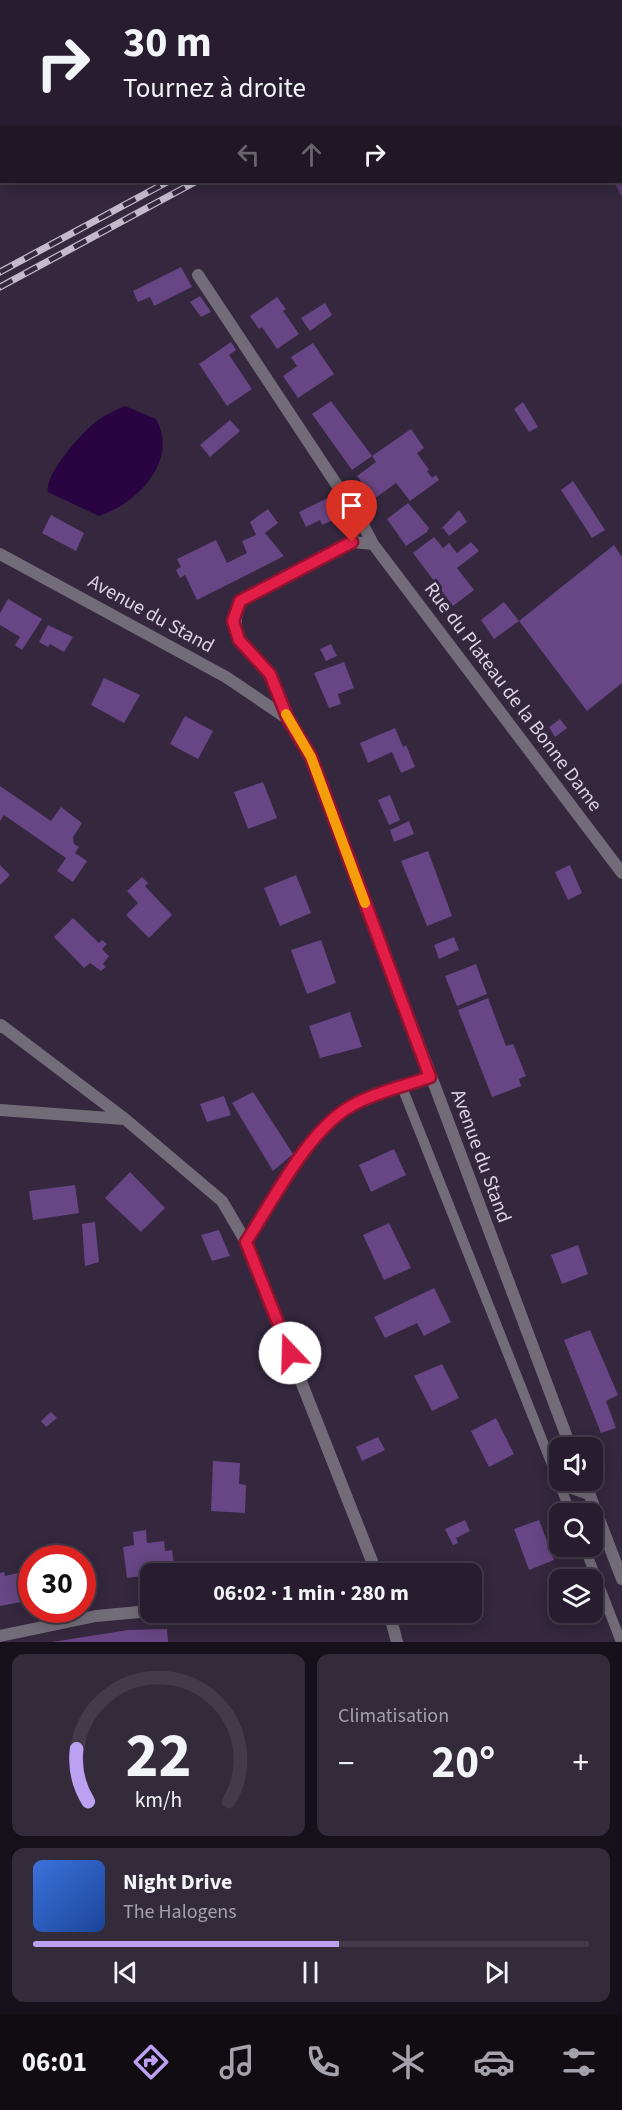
<!DOCTYPE html>
<html lang="fr">
<meta charset="utf-8">
<style>
body{margin:0;font-family:"Source Sans 3",sans-serif;background:#332a3a;color:#f1f3f6;height:100vh;display:flex;flex-direction:column;font-size:22px;white-space:nowrap}
*{box-sizing:border-box;margin:0}
p{font-size:20px;color:#a4a2aa}
.icon{flex:none;width:33px;height:33px;fill:none;stroke:currentColor;stroke-width:2;stroke-linecap:round;stroke-linejoin:round}
.map{position:relative;height:1642px;overflow:hidden}
.details{display:flex;flex-direction:column;gap:12px;padding:12px;background:#151019;flex:1}
.details>*{flex:none}
.banner{position:absolute;left:0px;top:0px;width:622px;height:183px;box-shadow:0 3px 15px #0003,0 0 0 2px #433b4a;background:#271d2e;color:#f1f3f6;overflow:hidden}
.controls{position:absolute;left:549px;top:1437px;display:grid;gap:12px}
.controls a{display:grid;place-items:center;width:54px;height:54px;border-radius:12px;background:#271d2e;box-shadow:0 3px 15px #0003,0 0 0 2px #433b4a;font-size:30px}
.speed{position:absolute;left:18px;top:1545px;display:flex;gap:12px;font-size:30px;font-weight:700;text-align:center}
.speed>*{display:grid;place-content:center;width:78px;height:78px;border-radius:50%;background:#271d2e;box-shadow:0 3px 15px #0003,0 0 0 2px #433b4a;line-height:1}
.speed .limit{border:9px solid #d22;background:#fff;color:#111}
.pin{position:absolute;display:grid;place-items:center;width:51px;height:51px;color:#fff;margin:-62px -26px;border-radius:50% 50% 50% 0;rotate:-45deg;box-shadow:0 0 6px #0007}
.pin .icon{rotate:45deg}
.me{position:absolute;width:66px;margin:-33px;rotate:339deg;stroke-linejoin:round;filter:drop-shadow(0 0 4px #0008)}
.turn{display:flex;align-items:center;gap:21px;height:126px;padding:0 24px;font-size:27px}
.turn .icon{width:78px;height:78px;stroke-width:2.5}
.turn b{display:block;font-size:42px;line-height:51px}
.lanes{display:flex;align-items:center;height:57px;padding:0 24px;background:#0003;justify-content:center;gap:30px;direction:ltr}
.lanes .off{opacity:.35}
.big{font-size:45px;font-weight:700;line-height:1.1}
.details .tile{flex:1;display:flex;flex-direction:column;justify-content:center;gap:9px;min-width:0;padding:0 21px;border-radius:12px;background:#332a3a}
.details .dial{align-items:center;gap:0}
.dial svg{height:156px;overflow:visible;fill:none;stroke:#433b4a;stroke-width:7;stroke-linecap:round;text-anchor:middle}
.dial text{fill:#f1f3f6;stroke:none}
.song{display:flex;align-items:center;gap:18px}
.cover{width:72px;height:72px;border-radius:9px;background:linear-gradient(135deg,hsl(220 70% 55%),hsl(220 70% 35%))}
.played{height:6px;border-radius:3px;background:linear-gradient(90deg,#bca0f2 55%,#433b4a 55%)}
.keys{display:flex;justify-content:space-around;direction:ltr}
.heat{display:flex;justify-content:space-between;align-items:center;font-size:33px;direction:ltr}
.details .tiles{flex:1;display:grid;gap:12px;grid-template-columns:1fr 1fr}
.tile:last-child{grid-column:span 2}
.trip{position:absolute;left:140px;top:1563px;width:342px;height:60px;border-radius:12px;background:#271d2e;box-shadow:0 3px 15px #0003,0 0 0 2px #433b4a;font-weight:700;line-height:60px;text-align:center}
.tab-bar{display:flex;height:96px;justify-content:space-around;align-items:center;background:#100c12;color:#a4a2aa}
.tab-bar .icon{width:42px;height:42px}
.tab-bar .active{color:#bca0f2}
.tab-bar b{font-size:27px;color:#f1f3f6}
.map>svg:first-child{display:block}
.green{fill:#523768}
.water{fill:#290440}
.building{fill:#684584}
.lines{fill:none;stroke-linecap:round;stroke-linejoin:round}
.lane{stroke:#726c78;stroke-width:10}
.street{stroke:#726c78;stroke-width:12}
.rail-casing{stroke:#c3bbcb;stroke-width:7}
.rail{stroke:#34273e;stroke-width:4.5;stroke-dasharray:14;stroke-linecap:butt}
.route-casing{stroke:#92132f;stroke-width:15}
.route{stroke:#e11d48;stroke-width:10}
.slow{stroke:#f59e0b;stroke-width:10}
.labels{text-anchor:middle;dominant-baseline:central;stroke-width:6;stroke-linejoin:round;paint-order:stroke}
.street-label{font-size:20px;fill:#dbd4e3;stroke:#34273e}
</style>
<div class="map">
<svg width="622" height="1642" viewBox="0 0 622 1642">
<rect width="100%" height="100%" fill="#34273e"/>
<path class="green" d="M515,0H622V197L614,182H621V2Z"/>
<path class="water" d="M125,406L156,419C179,460 138,503 99,516L48,492C44,475 80,435 93,424C102,416 114,411 125,406Z"/>
<path class="building" d="M181,267L192,287L154,306L150,297L138,302L133,291Z
M200,296L211,312L201,317L190,302Z
M277,297L286,309L283,311L299,334L277,349L262,327L259,329L250,316Z
M325,303L332,315L310,331L301,318Z
M231,342L236,350L229,355L252,389L227,406L199,364Z
M313,343L334,374L298,398L283,376L297,366L291,357Z
M331,401L372,456L352,470L312,414Z
M523,402L538,427L529,432L514,409Z
M230,420L240,431L210,457L200,445Z
M411,429L424,448L417,453L429,470L427,471L432,478L436,475L439,480L410,501L396,483L374,499L357,476L376,462L372,456Z
M573,481L605,530L592,538L561,490Z
M336,494L343,507L331,514L333,520L322,525L320,520L306,527L299,512Z
M408,503L429,528L427,532L406,546L387,519Z
M268,509L278,523L265,533L284,556L197,600L185,575L180,578L176,570L181,567L177,559L216,540L227,563L247,553L242,541L256,535L250,522Z
M459,510L467,522L449,536L443,528L440,530Z
M51,515L84,533L76,551L42,533Z
M434,537L443,548L449,543L457,553L471,542L479,551L457,568L474,590L453,606L413,553Z
M614,545L622,557V683L587,711L519,621Z
M8,599L42,619L22,650L15,645L20,637L0,625V613Z
M504,602L519,621L494,639L481,620Z
M48,625L73,637L64,652L50,644L48,647L39,642Z
M331,644L337,656L326,661L320,649Z
M344,662L354,688L338,694L341,704L329,708L314,673Z
M104,678L140,695L124,723L91,705Z
M185,716L213,731L198,759L170,744Z
M560,719L567,728L555,737L549,727Z
M395,728L403,747L406,745L415,767L401,773L392,752L368,763L360,743Z
M263,782L277,818L248,829L234,792Z
M0,786L51,821L61,807L82,823L73,837L74,844L79,847L75,853L87,861L73,882L57,871L66,858L4,815L0,821Z
M390,795L400,820L389,825L378,800Z
M409,821L414,834L394,842L390,830Z
M428,851L452,916L427,926L401,861Z
M0,865L10,875L0,885Z
M570,865L582,893L568,900L555,872Z
M296,875L311,913L280,926L264,888Z
M142,877L148,883L145,886L172,915L149,938L126,915L138,903L127,891Z
M73,918L99,943L102,940L107,944L102,949L109,956L103,964L106,967L101,971L90,963L84,968L54,937Z
M454,937L459,950L439,959L434,945Z
M321,940L336,983L307,994L291,950Z
M476,964L487,994L457,1006L445,976Z
M488,998L506,1046L513,1044L526,1076L519,1079L521,1086L492,1097L458,1010Z
M350,1012L362,1047L320,1058L309,1026Z
M253,1092L293,1154L273,1171L232,1103Z
M224,1096L231,1115L207,1122L200,1104Z
M394,1149L406,1175L371,1192L359,1165Z
M130,1172L165,1208L141,1232L105,1198Z
M75,1185L79,1213L33,1220L29,1191Z
M95,1222L99,1262L85,1266L82,1224Z
M389,1223L411,1268L384,1280L363,1235Z
M219,1230L230,1256L212,1261L201,1235Z
M578,1245L588,1274L562,1284L551,1255Z
M434,1288L451,1322L424,1336L417,1323L385,1338L374,1317Z
M590,1330L618,1395L606,1401L616,1428L601,1433L564,1340Z
M442,1364L459,1398L432,1411L414,1376Z
M51,1412L57,1418L46,1427L41,1421Z
M496,1418L514,1454L489,1467L471,1431Z
M378,1437L385,1450L362,1461L356,1447Z
M213,1461L240,1463L239,1484L246,1485L245,1513L211,1511Z
M465,1520L470,1531L456,1538L458,1543L453,1545L445,1529Z
M539,1520L554,1560L529,1570L514,1529Z
M146,1530L147,1543L164,1541L165,1551L172,1550L175,1571L127,1578L123,1547L134,1545L133,1532Z
M209,1562L216,1569L190,1574L189,1568Z
M4,1572L5,1576L19,1573L24,1580L32,1574V1600L0,1606V1573Z
M167,1629L168,1642H52L128,1630Z"/>
<g class="lines">
<path class="lane" d="M102,0L103,2
M214,0L215,2
M269,2L272,0
M0,44L2,47
M0,145L2,144
M402,1087L560,1485L589,1495
M560,1485L571,1514
M584,1546L621,1642"/>
<path class="street" d="M198,275L362,523L373,544
M0,554L226,677L288,719L311,757L571,1448
M288,718C282,704 278,686 270,674C249,643 226,645 240,601L352,542L373,544L622,873
M0,1027L1,1025L125,1119L222,1201L246,1242
M0,1110L124,1119
M584,1480L622,1579
M377,1574L246,1242C273,1200 308,1129 353,1105C376,1092 405,1086 430,1077
M389,1612L397,1642
M0,1636L96,1616L150,1611"/>
<defs>
<path id="rail" d="M498,2L501,0
M528,2L531,0
M0,272L167,182
M0,287L195,182"/>
</defs>
<use href="#rail" class="rail-casing"/>
<use href="#rail" class="rail"/>
</g>
<g class="lines">
<defs>
<path id="route" d="M290,1353L246,1242C273,1201 308,1129 353,1105C376,1092 405,1086 430,1077L311,757L288,719L270,674L239,640L233,621L240,601L352,542"/>
</defs>
<use href="#route" class="route-casing"/>
<use href="#route" class="route"/>
<path class="slow" d="M286,714L311,757L365,903"/>
</g>
<g class="labels">
<g class="street-label">
<text transform="translate(151 614) rotate(29)">Avenue du Stand</text>
<text transform="translate(513 697) rotate(53)">Rue du Plateau de la Bonne Dame</text>
<text transform="translate(481 1156) rotate(70)">Avenue du Stand</text>
</g>
</g>
</svg>
<div class="controls">
<a><svg class="icon" aria-label="sound" viewBox="0 0 24 24"><path d="M4 9h4l5-4v14l-5-4H4zM17 9q2 3 0 6"/></svg></a>
<a><svg class="icon" aria-label="search" viewBox="0 0 24 24"><circle cx="10" cy="10" r="6"/><path d="M15 15l6 6"/></svg></a>
<a><svg class="icon" aria-label="layers" viewBox="0 0 24 24"><path d="M12 4l9 5-9 5-9-5zM3 14l9 5 9-5"/></svg></a>
</div>
<div class="speed"><div class="limit">30</div></div>
<div class="pin" style="left:352px;top:542px;background:#d93025"><svg class="icon" aria-label="arrive" viewBox="0 0 24 24"><path d="M6 21V4h12l-3 4 3 4H6"/></svg></div>
<svg class="me" style="left:290px;top:1353px" viewBox="-20 -20 40 40"><circle r="19" fill="#fff"/><path d="M0-13L10 11 0 6-10 11z" fill="#e11d48"/></svg>
<div class="trip">06:02 · 1 min · 280 m</div>
<div class="banner">
<div class="turn"><svg class="icon" aria-label="right" viewBox="0 0 24 24"><path d="M7 20v-9h11M14 6l5 5-5 5"/></svg><div><b>30 m</b>Tournez à droite</div></div>
<div class="lanes"><svg class="icon off" aria-label="left" viewBox="0 0 24 24"><path d="M17 20v-9H6M10 6l-5 5 5 5"/></svg><svg class="icon off" aria-label="ahead" viewBox="0 0 24 24"><path d="M12 20V5M6 11l6-6 6 6"/></svg><svg class="icon" aria-label="right" viewBox="0 0 24 24"><path d="M7 20v-9h11M14 6l5 5-5 5"/></svg></div>
</div>
</div>
<section class="details">
<div class="tiles">
<div class="tile dial"><svg viewBox="0 0 100 80">
<path d="M14 69A42 42 0 1 1 86 69"/>
<path d="M14 69A42 42 0 0 1 8 42" stroke="#bca0f2"/>
<text x="50" y="56" font-size="32" font-weight="700">22</text>
<text x="50" y="72" font-size="11">km/h</text>
</svg></div>
<div class="tile"><p>Climatisation</p>
<div class="heat"><a>−</a><b class="big">20°</b><a>+</a></div>
</div>
<div class="tile">
<div class="song"><i class="cover"></i><div><b>Night Drive</b><p>The Halogens</p></div></div>
<div class="played"></div>
<div class="keys"><svg class="icon" aria-label="previous" viewBox="0 0 24 24"><path d="M18 5L8 12l10 7zM5 5v14"/></svg><svg class="icon" aria-label="pause" viewBox="0 0 24 24"><path d="M8 5v14M16 5v14"/></svg><svg class="icon" aria-label="next" viewBox="0 0 24 24"><path d="M6 5l10 7-10 7zM19 5v14"/></svg></div>
</div>
</div>
</section>
<nav class="tab-bar">
<b>06:01</b>
<svg class="icon active" aria-label="directions" viewBox="0 0 24 24"><path d="M12 3l9 9-9 9-9-9zM9 14v-3h6M13 9l2 2-2 2"/></svg>
<svg class="icon" aria-label="music" viewBox="0 0 24 24"><path d="M9 18V5l10-2v13"/><circle cx="6" cy="18" r="3"/><circle cx="16" cy="16" r="3"/></svg>
<svg class="icon" aria-label="phone" viewBox="0 0 24 24"><path d="M5 4h4l2 5-3 2q2 4 5 5l2-3 5 2v4C11 20 4 13 5 4z"/></svg>
<svg class="icon" aria-label="climate" viewBox="0 0 24 24"><path d="M12 3v18M4 7l16 10M4 17L20 7"/></svg>
<svg class="icon" aria-label="car" viewBox="0 0 24 24"><path d="M5 17H2v-5l4-1 3-4h7l3 4 3 1v5h-3M9 17h6M6 11h13"/><circle cx="7" cy="17" r="2"/><circle cx="17" cy="17" r="2"/></svg>
<svg class="icon" aria-label="filters" viewBox="0 0 24 24"><path d="M4 7h16M4 17h16"/><circle cx="9" cy="7" r="2"/><circle cx="15" cy="17" r="2"/></svg>
</nav>
